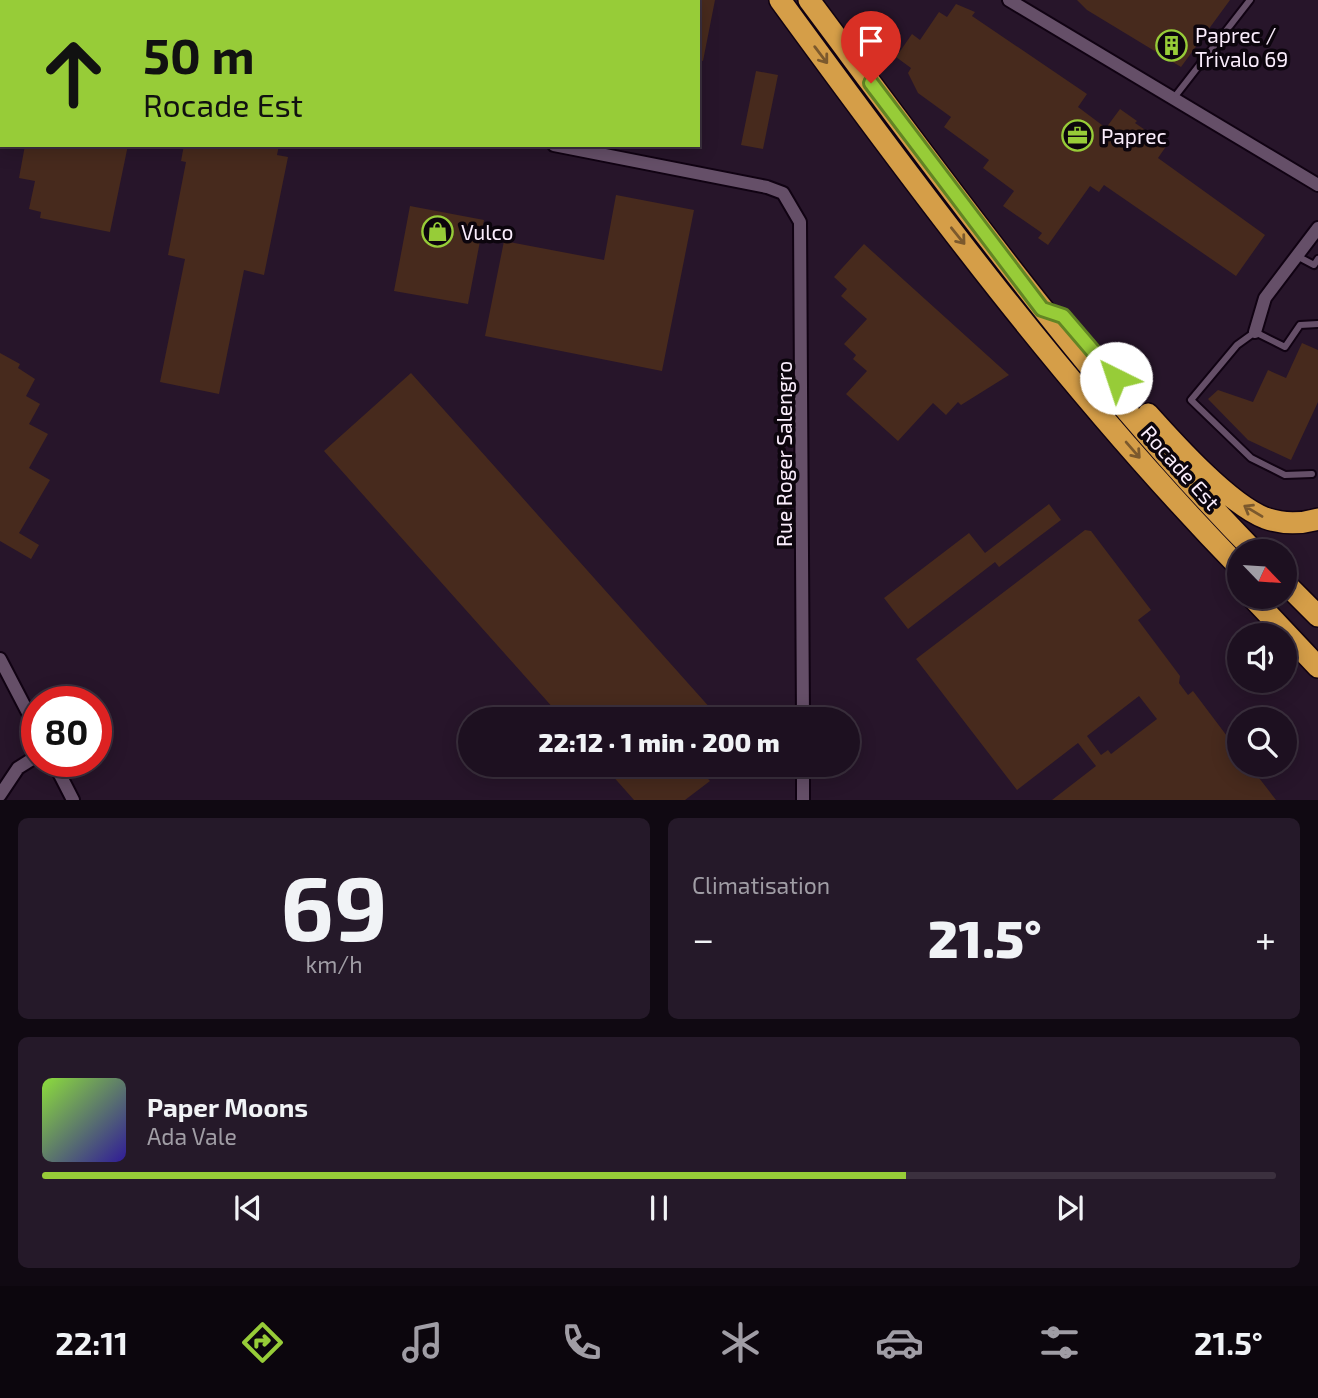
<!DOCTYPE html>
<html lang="fr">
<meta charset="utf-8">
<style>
body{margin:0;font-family:"Exo 2",sans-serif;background:#251929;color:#f1f3f6;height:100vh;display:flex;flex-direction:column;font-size:26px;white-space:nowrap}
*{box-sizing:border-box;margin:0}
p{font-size:23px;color:#a09da5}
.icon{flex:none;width:38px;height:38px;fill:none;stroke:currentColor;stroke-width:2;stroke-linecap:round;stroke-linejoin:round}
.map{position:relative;height:800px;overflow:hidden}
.panel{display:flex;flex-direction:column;gap:18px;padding:18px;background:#100912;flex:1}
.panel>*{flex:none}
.guide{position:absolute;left:0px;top:0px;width:700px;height:147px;box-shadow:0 4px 18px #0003,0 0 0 2px #3b303e;background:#97cc38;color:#111;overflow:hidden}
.needle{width:46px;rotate:115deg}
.controls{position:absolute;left:1227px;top:539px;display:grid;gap:14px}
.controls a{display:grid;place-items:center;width:70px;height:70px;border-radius:50%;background:#1d1020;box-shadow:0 4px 18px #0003,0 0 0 2px #3b303e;font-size:35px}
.speed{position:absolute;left:21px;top:686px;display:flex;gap:14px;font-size:35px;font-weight:700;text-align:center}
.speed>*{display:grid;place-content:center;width:91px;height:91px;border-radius:50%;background:#1d1020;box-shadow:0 4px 18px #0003,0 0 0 2px #3b303e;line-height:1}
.speed .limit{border:10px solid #d22;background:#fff;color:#111}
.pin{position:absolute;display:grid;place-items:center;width:60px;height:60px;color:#fff;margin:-72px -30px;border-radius:50% 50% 50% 0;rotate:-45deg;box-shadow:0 0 7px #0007}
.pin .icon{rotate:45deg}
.me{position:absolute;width:77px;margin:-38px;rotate:319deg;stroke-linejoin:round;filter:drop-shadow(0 0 5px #0008)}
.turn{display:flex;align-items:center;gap:24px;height:147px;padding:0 28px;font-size:32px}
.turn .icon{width:91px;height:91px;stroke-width:2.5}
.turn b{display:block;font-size:49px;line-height:60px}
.big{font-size:52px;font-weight:800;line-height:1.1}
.panel .widget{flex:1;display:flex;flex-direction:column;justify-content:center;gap:10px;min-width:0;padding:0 24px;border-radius:10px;background:#251929}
.panel .dial{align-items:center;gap:0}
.dial b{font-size:91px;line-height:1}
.song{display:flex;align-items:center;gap:21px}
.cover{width:84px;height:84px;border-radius:10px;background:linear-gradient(135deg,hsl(90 70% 55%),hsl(250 70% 35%))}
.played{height:7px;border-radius:4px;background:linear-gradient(90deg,#97cc38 70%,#3b303e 70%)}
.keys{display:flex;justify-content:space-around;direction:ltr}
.heat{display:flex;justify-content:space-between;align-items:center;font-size:38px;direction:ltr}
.panel .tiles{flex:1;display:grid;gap:18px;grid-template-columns:1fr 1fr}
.widget:last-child{grid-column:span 2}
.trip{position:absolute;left:458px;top:707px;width:402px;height:70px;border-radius:35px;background:#1d1020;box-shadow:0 4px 18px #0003,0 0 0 2px #3b303e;font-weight:800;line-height:70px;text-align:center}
.tabs{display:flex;height:112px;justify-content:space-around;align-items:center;background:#0c060d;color:#a09da5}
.tabs .icon{width:49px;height:49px}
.tabs .current{color:#97cc38}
.tabs b{font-size:32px;color:#f1f3f6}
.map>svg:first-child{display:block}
.building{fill:#472a1d;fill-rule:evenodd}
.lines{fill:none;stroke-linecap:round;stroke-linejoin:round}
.lane-casing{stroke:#100212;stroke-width:10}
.street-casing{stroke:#100212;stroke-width:16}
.highway-casing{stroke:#100212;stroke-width:24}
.lane{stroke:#654f68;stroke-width:6}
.street{stroke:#654f68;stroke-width:12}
.highway{stroke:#d59e48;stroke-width:21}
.oneway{stroke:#7b592d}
.route-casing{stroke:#628524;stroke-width:18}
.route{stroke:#97cc38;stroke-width:12}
.labels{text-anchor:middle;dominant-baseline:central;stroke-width:7;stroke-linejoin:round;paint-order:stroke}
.poi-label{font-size:21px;fill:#faedfc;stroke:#0c050d;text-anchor:start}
.street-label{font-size:21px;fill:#faedfc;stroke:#0c050d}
</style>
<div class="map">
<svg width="1318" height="800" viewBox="0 0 1318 800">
<rect width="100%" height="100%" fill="#27152a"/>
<path class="building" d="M698,0H715L703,61L698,60Z
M1077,0H1230L1181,67L1087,10Z
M956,4L975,12L972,16L1087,94L1078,107L1106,128L1120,109L1137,121L1135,123L1167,145L1158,158L1265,235L1236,276L1104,185L1099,192L1090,186L1048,245L1038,238L1042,233L1003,206L1014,191L983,168L989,160L944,127L951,117L918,93L908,73L911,68L896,57L912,34L920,40L939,12L947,17Z
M756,71L778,75L763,149L741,145Z
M25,145H128L110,232L40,218L41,212L29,209L35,181L19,178Z
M184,145H279L277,155L288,157L264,275L244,270L219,394L160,382L185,259L168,255L186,162L181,161Z
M616,195L694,210L662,371L485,336L504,241L604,260Z
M410,206L484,220L468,304L394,291Z
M864,244L1009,375L961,405L958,402L946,415L933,403L898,441L846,394L867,371L853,359L856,355L844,344L867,319L841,296L847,289L834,277Z
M1302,343L1318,350V402L1291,460L1248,440L1208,399L1218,390L1253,402L1268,370L1286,378Z
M0,353L20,364L18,368L35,379L26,396L40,404L29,424L48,434L29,468L50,480L19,533L39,545L31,559L0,541Z
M411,373L720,719H563L324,451Z
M1049,504L1061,520L999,567L995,562L908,629L884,598L969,533L985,553Z
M1085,530L1091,531L1151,610L1138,620L1180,676L1179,683L1188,695L1193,691L1239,752V765H1249L1276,800H1052L1096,766L1078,743L1017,790L916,659ZM1139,696L1157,719L1111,754L1108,750L1101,755L1087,736Z
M603,765H695L710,781L685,800H634Z"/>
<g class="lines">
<defs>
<path id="lane" d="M1173,99L1250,0
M1297,256L1314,265L1318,259
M1312,474L1285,475L1251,458L1191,400L1237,345L1255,332L1285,347L1300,325L1318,324"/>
<path id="street" d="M1009,0L1318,185
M0,48H2
M554,145L767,187L783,193L800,222L803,719
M1255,332L1265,298L1318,228
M0,659L37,730
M53,761L73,800
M0,795L18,768L37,756
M803,800V765"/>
<path id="highway" d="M780,0C923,196 1070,393 1239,567
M809,0C950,189 1089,382 1254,551
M1148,414C1174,443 1229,504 1265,518C1282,524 1301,524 1318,519
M1284,582L1318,616
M1252,597L1318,667"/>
</defs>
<use href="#lane" class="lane-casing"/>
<use href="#street" class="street-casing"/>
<use href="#highway" class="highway-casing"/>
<use href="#lane" class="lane"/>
<use href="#street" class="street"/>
<use href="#highway" class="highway"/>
</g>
<defs><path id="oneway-shaft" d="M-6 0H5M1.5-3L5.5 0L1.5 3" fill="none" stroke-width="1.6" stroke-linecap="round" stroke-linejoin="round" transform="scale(1.75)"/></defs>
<g class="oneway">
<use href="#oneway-shaft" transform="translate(821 55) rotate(53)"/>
<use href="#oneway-shaft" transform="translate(958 236) rotate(51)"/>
<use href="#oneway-shaft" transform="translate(1133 450) rotate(49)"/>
<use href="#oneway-shaft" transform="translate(1253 511) rotate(-149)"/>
</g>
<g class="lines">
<defs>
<path id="route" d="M871,83L1042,309L1063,316L1116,378"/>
</defs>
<use href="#route" class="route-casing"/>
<use href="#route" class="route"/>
</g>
<defs>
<symbol id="building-ring" viewBox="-11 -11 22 22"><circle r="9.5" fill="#0c050d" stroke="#97cc38" stroke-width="1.5"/><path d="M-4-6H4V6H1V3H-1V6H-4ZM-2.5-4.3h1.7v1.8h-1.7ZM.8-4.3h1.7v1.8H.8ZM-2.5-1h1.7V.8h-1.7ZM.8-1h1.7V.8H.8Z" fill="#97cc38"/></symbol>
<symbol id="office-ring" viewBox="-11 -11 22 22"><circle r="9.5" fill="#0c050d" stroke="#97cc38" stroke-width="1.5"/><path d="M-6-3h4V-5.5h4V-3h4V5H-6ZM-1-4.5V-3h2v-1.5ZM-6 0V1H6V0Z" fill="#97cc38"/></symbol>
<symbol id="shop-ring" viewBox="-11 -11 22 22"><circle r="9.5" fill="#0c050d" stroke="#97cc38" stroke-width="1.5"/><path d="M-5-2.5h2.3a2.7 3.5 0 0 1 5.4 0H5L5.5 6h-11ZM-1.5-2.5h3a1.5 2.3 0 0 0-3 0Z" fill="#97cc38"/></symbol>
</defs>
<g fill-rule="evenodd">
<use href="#building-ring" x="1154" y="28" width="35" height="35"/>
<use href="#office-ring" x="1060" y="118" width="35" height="35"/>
<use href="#shop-ring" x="420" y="214" width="35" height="35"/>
</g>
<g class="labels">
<g class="poi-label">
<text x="1195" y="34">Paprec /<tspan x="1195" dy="24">Trivalo 69</tspan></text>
<text x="1101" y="135">Paprec</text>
<text x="461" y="231">Vulco</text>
</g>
<g class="street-label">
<text transform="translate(783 454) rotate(-90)">Rue Roger Salengro</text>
<text transform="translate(1181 467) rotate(48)">Rocade Est</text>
</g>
</g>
</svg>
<div class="controls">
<a><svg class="needle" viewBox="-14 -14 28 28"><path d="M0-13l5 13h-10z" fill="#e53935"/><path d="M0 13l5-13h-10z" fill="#a09da5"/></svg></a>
<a><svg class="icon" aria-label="sound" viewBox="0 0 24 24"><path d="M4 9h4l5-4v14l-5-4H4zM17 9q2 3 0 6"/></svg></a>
<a><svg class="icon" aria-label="search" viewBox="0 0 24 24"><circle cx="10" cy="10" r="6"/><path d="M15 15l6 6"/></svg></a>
</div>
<div class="speed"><div class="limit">80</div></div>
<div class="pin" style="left:871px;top:83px;background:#d93025"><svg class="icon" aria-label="arrive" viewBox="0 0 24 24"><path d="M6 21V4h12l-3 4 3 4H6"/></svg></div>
<svg class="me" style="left:1116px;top:378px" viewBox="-20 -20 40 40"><circle r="19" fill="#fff"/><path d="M0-13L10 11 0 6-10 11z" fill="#97cc38"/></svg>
<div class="trip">22:12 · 1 min · 200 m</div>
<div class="guide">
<div class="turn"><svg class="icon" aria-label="ahead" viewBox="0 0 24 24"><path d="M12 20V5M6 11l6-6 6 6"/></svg><div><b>50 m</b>Rocade Est</div></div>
</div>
</div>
<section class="panel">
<div class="tiles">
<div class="widget dial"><b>69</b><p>km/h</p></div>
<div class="widget"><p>Climatisation</p>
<div class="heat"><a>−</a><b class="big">21.5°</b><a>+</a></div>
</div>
<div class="widget">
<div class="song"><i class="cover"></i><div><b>Paper Moons</b><p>Ada Vale</p></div></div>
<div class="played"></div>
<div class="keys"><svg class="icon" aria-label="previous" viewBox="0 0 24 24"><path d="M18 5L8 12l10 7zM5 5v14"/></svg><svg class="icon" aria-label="pause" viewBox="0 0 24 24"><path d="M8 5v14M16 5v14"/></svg><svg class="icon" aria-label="next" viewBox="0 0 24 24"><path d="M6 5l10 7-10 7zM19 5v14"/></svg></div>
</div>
</div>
</section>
<nav class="tabs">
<b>22:11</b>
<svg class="icon current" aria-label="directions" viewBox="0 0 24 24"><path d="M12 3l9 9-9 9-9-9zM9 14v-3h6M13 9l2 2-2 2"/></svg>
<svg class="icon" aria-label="music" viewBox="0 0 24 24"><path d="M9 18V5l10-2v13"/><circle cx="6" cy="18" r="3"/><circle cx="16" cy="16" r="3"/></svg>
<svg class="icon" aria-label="phone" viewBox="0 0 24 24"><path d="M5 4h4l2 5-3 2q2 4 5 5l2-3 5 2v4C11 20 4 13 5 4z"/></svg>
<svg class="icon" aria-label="climate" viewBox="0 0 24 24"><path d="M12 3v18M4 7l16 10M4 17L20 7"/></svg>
<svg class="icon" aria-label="car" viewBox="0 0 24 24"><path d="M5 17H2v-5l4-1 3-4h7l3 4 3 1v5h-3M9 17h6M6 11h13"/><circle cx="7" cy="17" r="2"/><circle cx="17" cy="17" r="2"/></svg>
<svg class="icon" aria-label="filters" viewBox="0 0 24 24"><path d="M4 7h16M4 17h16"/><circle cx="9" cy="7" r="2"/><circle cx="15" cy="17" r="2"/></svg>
<b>21.5°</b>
</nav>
